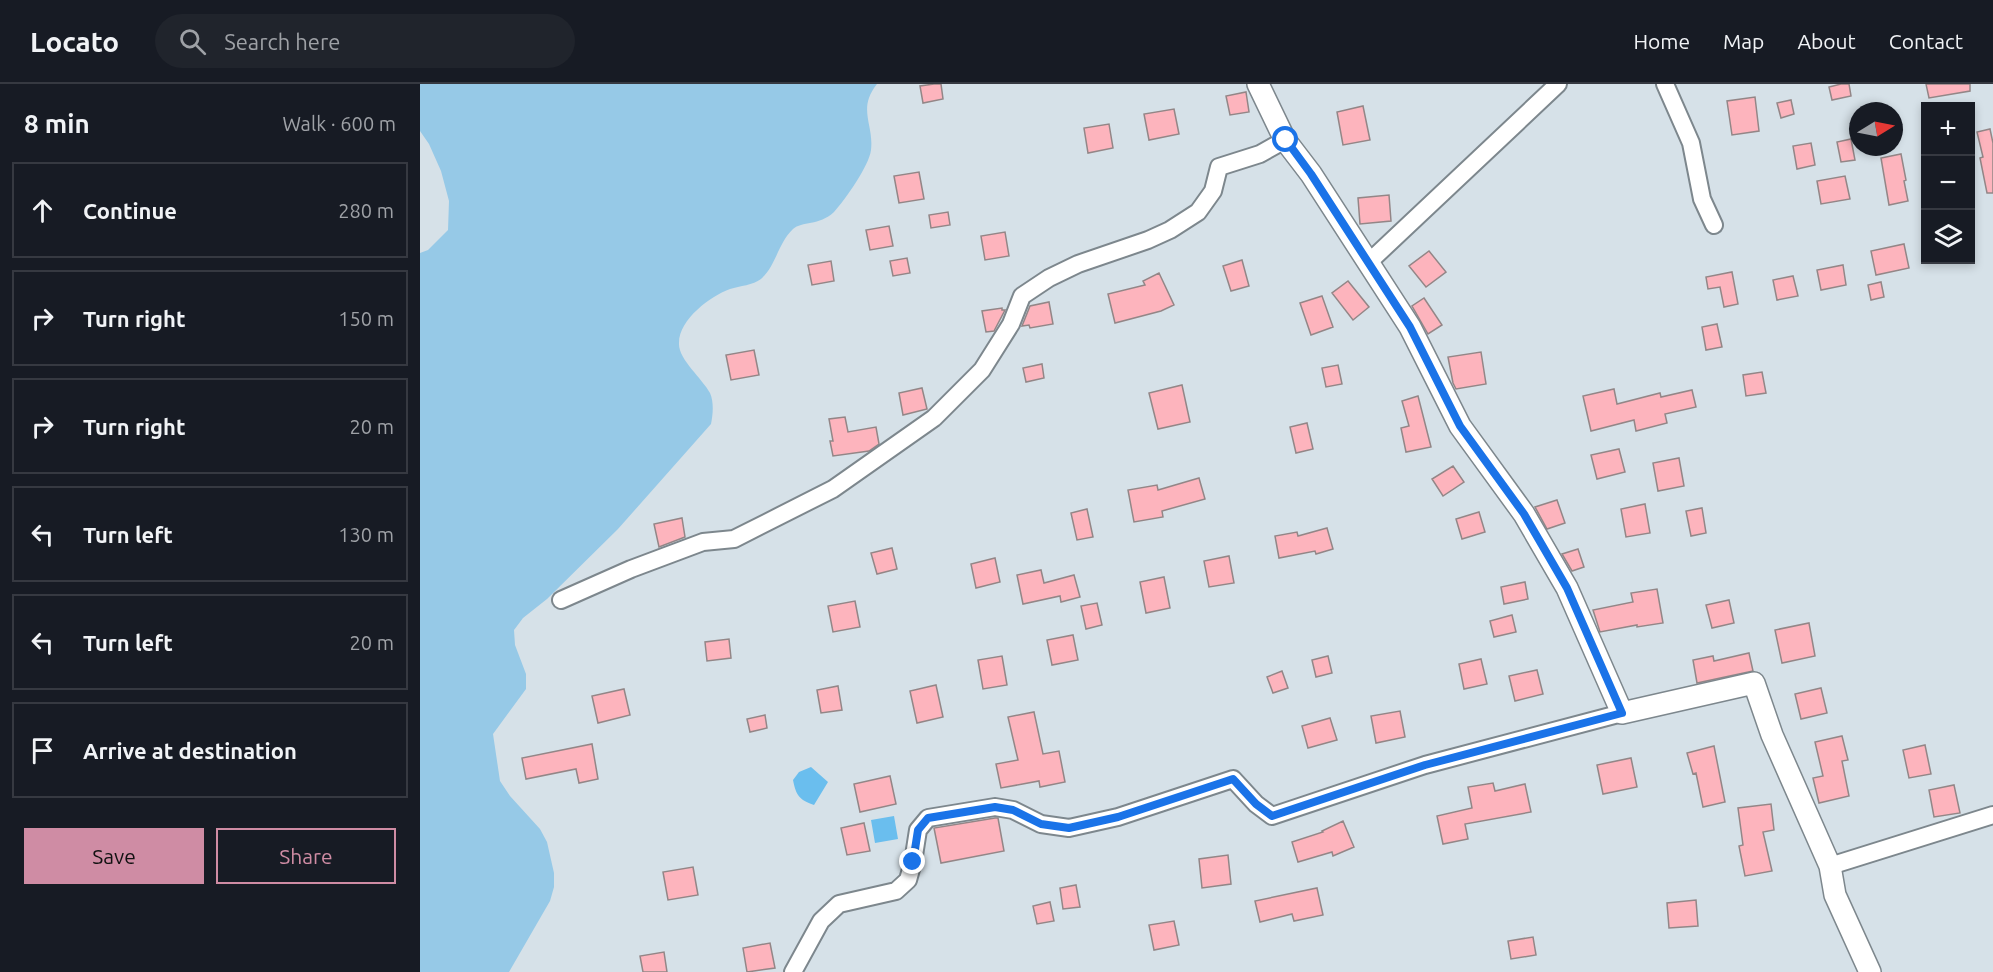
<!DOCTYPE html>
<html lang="en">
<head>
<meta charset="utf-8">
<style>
  body { margin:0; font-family:Ubuntu,sans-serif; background:#20242c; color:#f1f3f6 }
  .controls { position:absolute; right:18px; top:18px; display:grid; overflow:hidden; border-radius:0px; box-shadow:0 3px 9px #0003 }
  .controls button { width:54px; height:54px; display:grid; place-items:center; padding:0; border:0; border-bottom:2px solid #363941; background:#171b24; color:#f1f3f6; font:30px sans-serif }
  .compass { position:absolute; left:1429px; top:18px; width:54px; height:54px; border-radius:50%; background:#171b24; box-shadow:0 3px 9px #0003; rotate:80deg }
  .stop { position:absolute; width:18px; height:18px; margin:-14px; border:4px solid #1a73e8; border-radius:50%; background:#fff }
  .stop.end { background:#1a73e8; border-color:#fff; box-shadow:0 2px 6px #0008 }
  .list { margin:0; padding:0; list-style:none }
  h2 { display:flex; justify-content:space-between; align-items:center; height:78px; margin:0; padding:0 24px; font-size:26px }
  h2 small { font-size:20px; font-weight:400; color:#9ea1a6 }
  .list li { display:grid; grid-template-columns:39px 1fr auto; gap:18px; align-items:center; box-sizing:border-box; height:96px; margin:0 12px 12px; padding:0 12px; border:2px solid #363941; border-radius:0px }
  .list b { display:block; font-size:22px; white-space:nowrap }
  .list em { font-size:20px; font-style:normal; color:#9ea1a6 }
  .actions { display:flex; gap:12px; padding:18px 24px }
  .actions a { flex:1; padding:14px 0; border:2px solid #cf8ca4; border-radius:0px; text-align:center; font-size:21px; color:#cf8ca4 }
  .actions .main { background:#cf8ca4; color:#111 }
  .icon { flex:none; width:33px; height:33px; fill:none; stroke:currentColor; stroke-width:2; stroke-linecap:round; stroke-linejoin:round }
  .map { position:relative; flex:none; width:1573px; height:888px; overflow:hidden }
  header { display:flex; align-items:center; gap:36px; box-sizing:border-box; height:84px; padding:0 30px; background:#171b24; border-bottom:2px solid #363941 }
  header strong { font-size:28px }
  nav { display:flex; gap:33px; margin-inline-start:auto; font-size:21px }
  .search { width:420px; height:54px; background:#20242c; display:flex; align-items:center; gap:15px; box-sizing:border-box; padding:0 21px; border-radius:33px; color:#9ea1a6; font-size:22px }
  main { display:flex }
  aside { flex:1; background:#171b24 }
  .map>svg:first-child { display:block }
  .green { fill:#96c9e7 }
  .water { fill:#6abeee }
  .building { fill:#fdb4bd; stroke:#938687; stroke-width:1.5 }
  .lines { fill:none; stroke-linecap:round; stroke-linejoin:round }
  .minor-casing { stroke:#7d878d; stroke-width:20 }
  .tertiary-casing { stroke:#7d878d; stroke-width:24 }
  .minor { stroke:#fff; stroke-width:16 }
  .tertiary { stroke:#fff; stroke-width:21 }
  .route { stroke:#1a73e8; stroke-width:8 }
</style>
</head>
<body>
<header>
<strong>Locato</strong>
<div class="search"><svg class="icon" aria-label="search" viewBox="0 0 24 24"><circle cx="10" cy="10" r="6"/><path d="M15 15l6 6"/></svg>Search here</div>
<nav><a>Home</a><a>Map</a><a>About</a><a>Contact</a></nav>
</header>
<main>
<aside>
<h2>8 min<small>Walk · 600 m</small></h2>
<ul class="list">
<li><svg class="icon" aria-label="ahead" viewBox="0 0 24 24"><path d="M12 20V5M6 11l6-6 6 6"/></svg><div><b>Continue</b></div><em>280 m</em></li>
<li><svg class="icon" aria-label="right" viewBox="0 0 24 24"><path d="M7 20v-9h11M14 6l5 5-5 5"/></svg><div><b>Turn right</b></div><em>150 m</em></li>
<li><svg class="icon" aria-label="right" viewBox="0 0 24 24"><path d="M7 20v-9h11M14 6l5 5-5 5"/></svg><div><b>Turn right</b></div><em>20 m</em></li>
<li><svg class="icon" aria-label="left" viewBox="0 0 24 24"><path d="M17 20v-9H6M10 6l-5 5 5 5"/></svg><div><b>Turn left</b></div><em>130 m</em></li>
<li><svg class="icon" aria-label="left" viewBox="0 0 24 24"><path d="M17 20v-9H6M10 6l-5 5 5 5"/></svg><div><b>Turn left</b></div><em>20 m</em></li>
<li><svg class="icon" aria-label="arrive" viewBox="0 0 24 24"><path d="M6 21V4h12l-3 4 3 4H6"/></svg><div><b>Arrive at destination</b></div></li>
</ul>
<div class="actions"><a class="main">Save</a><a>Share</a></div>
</aside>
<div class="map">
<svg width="1573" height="888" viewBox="0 0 1573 888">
  <rect width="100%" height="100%" fill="#d6e1e8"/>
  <path class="green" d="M0,0H457C437,25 454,40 451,66C449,82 425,116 414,128C399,142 382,137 373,145C358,159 356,182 341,195C333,201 320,202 310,205C291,212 259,235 259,259C258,275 282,294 290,309C294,318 293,330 291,340L198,445L127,515L103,534L94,546L95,561L106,590V605L73,650L80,697L90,712L120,745L127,758L134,789V803L130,817L89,888H0V169L8,166L28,146L29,117L21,87L9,60L0,47Z"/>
  <path class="water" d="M391,683L408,698L394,721C379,716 376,711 373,696L379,688Z
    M474,732L478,755L455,759L451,736Z"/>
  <path class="building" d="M514,0H521L523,15L503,19L500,2Z
    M1421,0H1429L1431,12L1412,16L1409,3Z
    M1506,0H1550V7L1509,14Z
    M826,8L829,28L810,31L806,12Z
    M1335,13L1339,47L1312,51L1307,17Z
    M1371,16L1374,30L1361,34L1357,19Z
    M943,22L950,56L923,61L917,28Z
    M754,25L759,50L729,56L724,30Z
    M689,40L693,64L668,69L664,44Z
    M1570,45L1573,59V109H1567L1560,74L1563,73L1557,48Z
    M1431,55L1435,76L1421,78L1417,58Z
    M1391,59L1395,81L1377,85L1373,62Z
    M1481,70L1486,96L1484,97L1488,117L1469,121L1461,74Z
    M499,88L504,115L479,119L474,92Z
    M1425,92L1430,115L1401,120L1397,97Z
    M969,111L971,137L940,140L938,114Z
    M528,128L530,141L511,144L509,131Z
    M469,142L473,162L450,166L446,146Z
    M585,148L589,172L565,176L561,152Z
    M1484,160L1489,184L1456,191L1451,167Z
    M1009,167L1026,188L1006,203L989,182Z
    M487,174L490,189L473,192L470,177Z
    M822,176L829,202L811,207L803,182Z
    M411,177L414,197L392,201L388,181Z
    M1423,181L1426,201L1401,206L1397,186Z
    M1312,188L1318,220L1304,223L1300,203L1288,205L1286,193Z
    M739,189L754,221L741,227L695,239L688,210L725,201L723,197Z
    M1373,192L1378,212L1357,216L1353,196Z
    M928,197L949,223L933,236L912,209Z
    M1461,198L1464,213L1451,216L1448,201Z
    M902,212L913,243L891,251L880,219Z
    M1004,214L1022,241L1008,250L992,222Z
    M629,218L633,240L610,244L609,241L602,242L610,222Z
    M582,224V226H585L574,247L566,248L562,227Z
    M1297,240L1302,263L1286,266L1282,243Z
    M334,266L339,291L311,296L306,271Z
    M1061,268L1066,300L1036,305L1033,299L1028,273Z
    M622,280L624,294L606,298L603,284Z
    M918,281L922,300L906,303L902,284Z
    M1342,288L1346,309L1326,312L1323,291Z
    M762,301L770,338L738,345L729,309Z
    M502,304L507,325L483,331L479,309Z
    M1194,305L1197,320L1240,309L1241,313L1272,306L1276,323L1245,330L1247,339L1216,347L1214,336L1171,347L1163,312Z
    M998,312L1011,363L986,368L981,344L989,342L982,317Z
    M425,333L428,348L456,343L459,360L449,367L413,372L410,357H413L409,335Z
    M887,339L893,365L876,369L870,343Z
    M1199,365L1205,388L1177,395L1171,371Z
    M1259,374L1264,402L1238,407L1233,379Z
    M1033,382L1044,398L1023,412L1012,395Z
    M779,394L785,415L742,427L743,433L714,438L708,406L737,401L738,406Z
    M1137,416L1145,439L1127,445L1115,423Z
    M1225,420L1230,449L1206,453L1201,425Z
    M1282,424L1286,449L1271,452L1266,427Z
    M667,425L673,453L657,456L651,429Z
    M1059,428L1065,448L1042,455L1036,435Z
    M262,434L265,453L239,463L234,440Z
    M907,444L913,465L896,470L895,467L859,474L855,452L877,448L878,452Z
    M472,464L477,485L457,490L451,469Z
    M1158,465L1164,483L1152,487L1142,470Z
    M809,472L814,499L789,503L784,477Z
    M575,474L580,498L556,504L551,480Z
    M621,486L624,499L654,491L660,513L641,518L640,512L603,520L597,491Z
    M744,493L750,524L726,529L720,498Z
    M1105,498L1108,515L1084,520L1081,503Z
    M1237,505L1243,539L1217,543V541L1180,548L1173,526L1213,518L1211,509Z
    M1309,516L1314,539L1292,544L1286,521Z
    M435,517L440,543L413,548L408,522Z
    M677,519L682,541L666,545L661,522Z
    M1092,531L1096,548L1074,553L1070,537Z
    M1389,539L1395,572L1362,579L1355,546Z
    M653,551L658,576L632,581L627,556Z
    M309,555L311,574L287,577L285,558Z
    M1329,569L1333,587L1277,599L1273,576L1293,572L1294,577Z
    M582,572L587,601L563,605L558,576Z
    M908,572L912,589L896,593L892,576Z
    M1061,575L1067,600L1044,605L1039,580Z
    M1117,586L1123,610L1095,617L1089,592Z
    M862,587L868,604L853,609L847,593Z
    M516,601L523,633L497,639L490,607Z
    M418,602L422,626L401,629L397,606Z
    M1401,604L1407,629L1381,635L1375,610Z
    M204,605L210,631L178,639L172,612Z
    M980,627L985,653L956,659L951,632Z
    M614,628L623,670L639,667L645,698L620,703L619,697L581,704L576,680L598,676L588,633Z
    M345,631L347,644L330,648L327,635Z
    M910,634L917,656L888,664L882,642Z
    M1422,652L1428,676L1422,677L1429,712L1399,719L1393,694L1403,692L1395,658Z
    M172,660L178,695L159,699L156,685L106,695L102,674Z
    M1505,661L1511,690L1489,694L1483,666Z
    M1294,662L1305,718L1283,723L1276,689L1273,690L1267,669Z
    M1211,674L1217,703L1183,710L1177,681Z
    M470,692L476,720L440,728L434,700Z
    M1073,699L1075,707L1105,700L1111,728L1045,740L1048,755L1023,760L1017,732L1052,724L1048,703Z
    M1534,701L1540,729L1514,733L1509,706Z
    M1351,720L1354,746L1343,748L1352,787L1325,792L1319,762L1323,761L1318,724Z
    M575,734H578L584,767L521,779L514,744Z
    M923,737L934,763L913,772L912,768L878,778L872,758L903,748L902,747Z
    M444,739L450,767L427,771L421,744Z
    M808,771L811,800L782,804L779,775Z
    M273,783L278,811L248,816L243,788Z
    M656,801L660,823L643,825L640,804Z
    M897,804L903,831L874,837L872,830L840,838L835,817Z
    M1276,816L1278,842L1249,844L1247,819Z
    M630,818L634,837L617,840L613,822Z
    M754,837L759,861L734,866L729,841Z
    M1113,853L1116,871L1091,875L1088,857Z
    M350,859L355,884L327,888L323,864Z
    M244,868L247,888H223L220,872Z"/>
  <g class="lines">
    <defs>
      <path id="minor" d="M1245,0L1271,59L1282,115L1294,141
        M948,179L1138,0
        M141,516L211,485L283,458L314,455L413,405L514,334L562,286L591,240L602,212L629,194L658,180L728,156L750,146L778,128L793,107L799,83L840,70L865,56
        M1410,782L1573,731
        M373,888L401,837L419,820L476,807L488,796L493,778L498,746L508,734L575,723L593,726L621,740L649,744L698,733L813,695L836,720L852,732L1005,681L1202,629"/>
      <path id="tertiary" d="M838,0L865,56L891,90L990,243L1040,342L1104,430L1147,504L1202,629L1334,599L1352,651L1410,782L1415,811L1450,888"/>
    </defs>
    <use href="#minor" class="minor-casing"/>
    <use href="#tertiary" class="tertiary-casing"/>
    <use href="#minor" class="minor"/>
    <use href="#tertiary" class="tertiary"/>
  </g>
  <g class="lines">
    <path class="route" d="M493,778L498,746L508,734L575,723L593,726L621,740L649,744L698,733L813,695L836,720L852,732L1005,681L1202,629L1147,504L1104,430L1040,342L990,243L891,90L866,56"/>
  </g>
</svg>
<div class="controls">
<button>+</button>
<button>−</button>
<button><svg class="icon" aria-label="layers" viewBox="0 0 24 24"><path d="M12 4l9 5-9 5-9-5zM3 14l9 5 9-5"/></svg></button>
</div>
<svg class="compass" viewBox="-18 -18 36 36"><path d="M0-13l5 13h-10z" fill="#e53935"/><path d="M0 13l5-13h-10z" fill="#9ea1a6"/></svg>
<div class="stop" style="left:866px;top:56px"></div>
<div class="stop end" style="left:493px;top:778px"></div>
</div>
</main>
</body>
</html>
